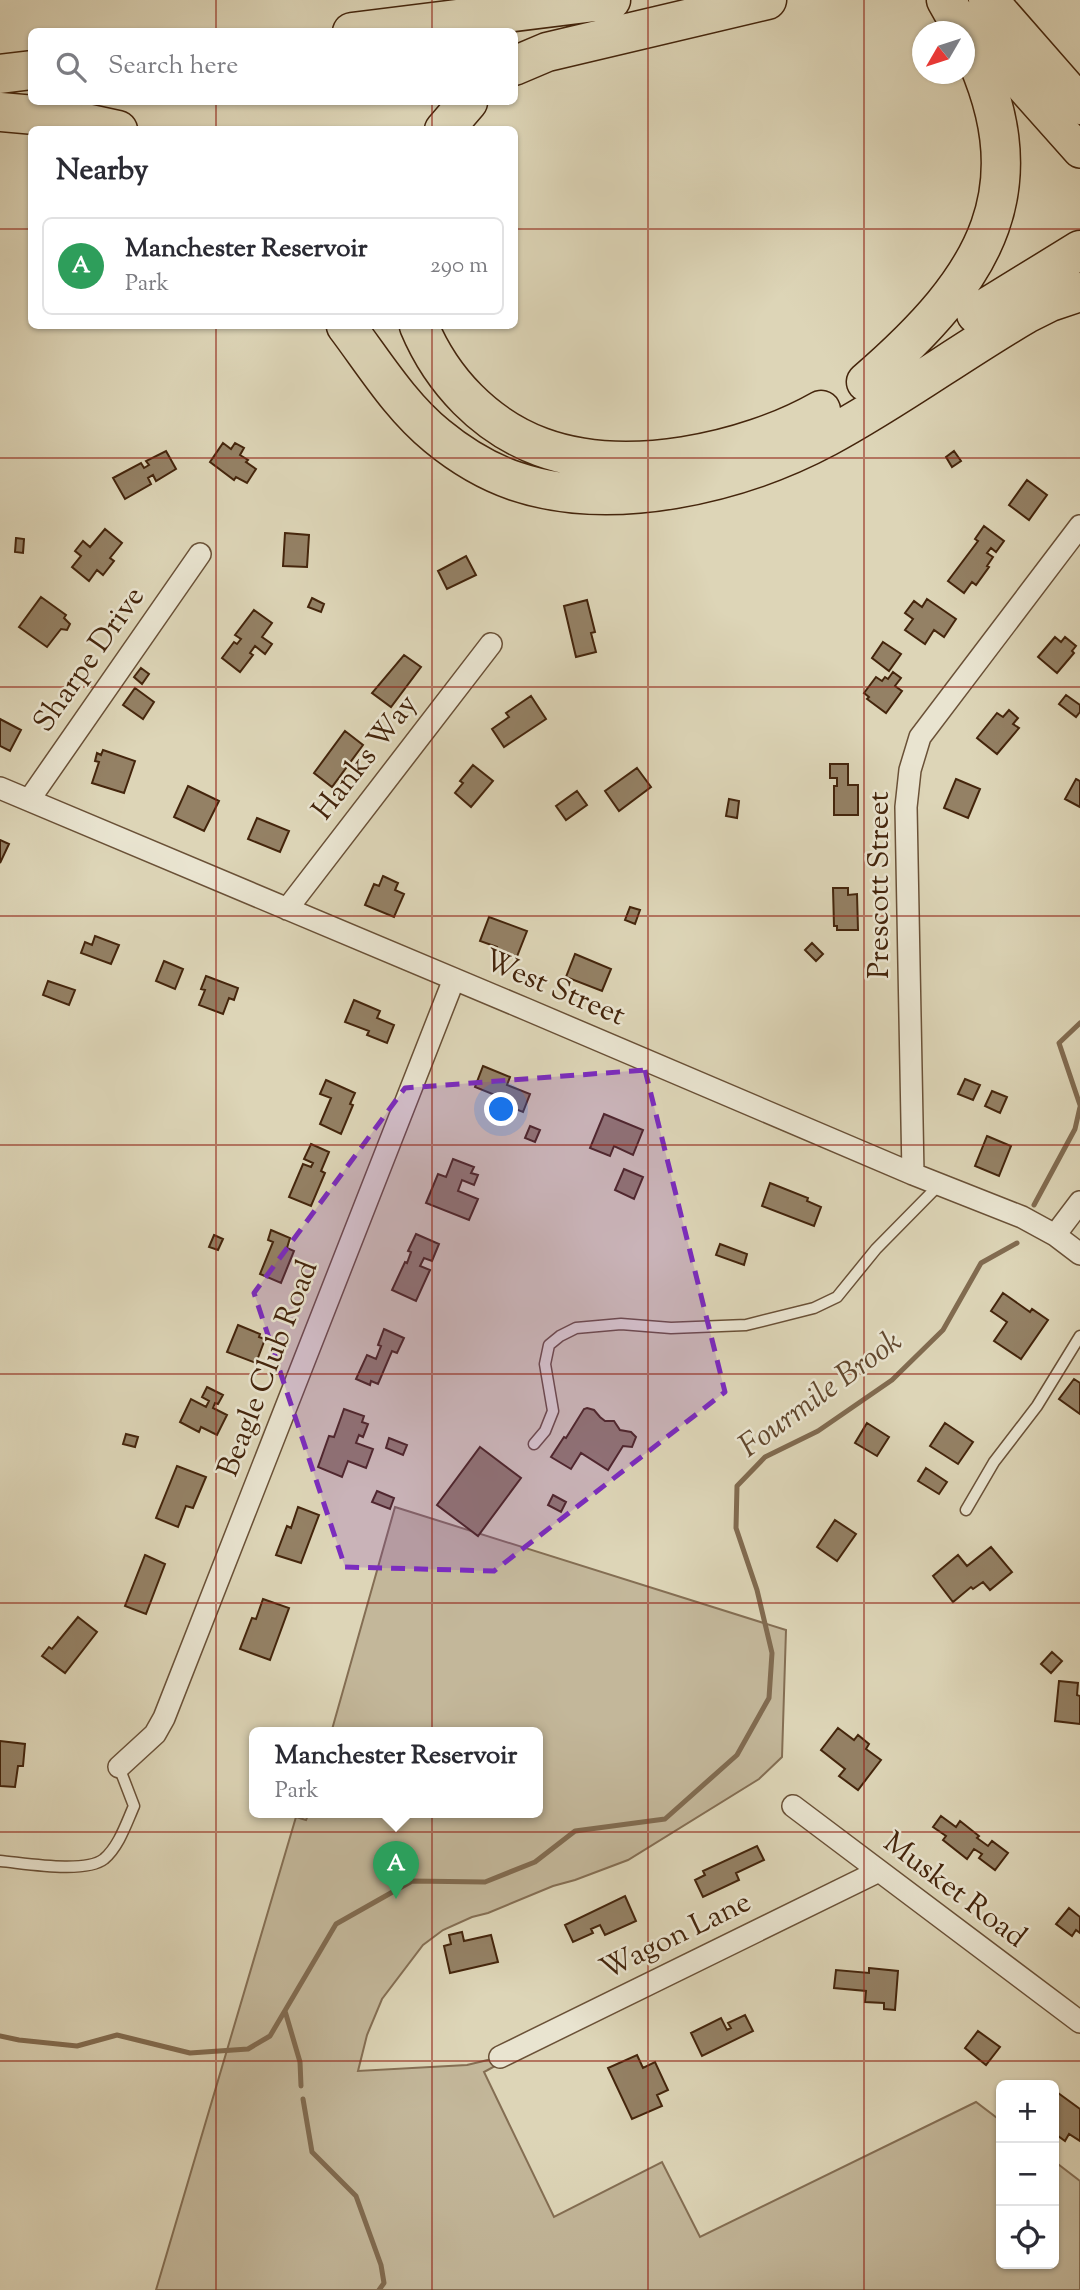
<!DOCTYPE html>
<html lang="en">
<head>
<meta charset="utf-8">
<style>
  body { margin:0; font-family:"Sorts Mill Goudy",serif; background:#f2f2f3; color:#2b2b33 }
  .controls { position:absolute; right:21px; bottom:21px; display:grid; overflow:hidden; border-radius:10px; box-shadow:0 2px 5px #0004 }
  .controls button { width:63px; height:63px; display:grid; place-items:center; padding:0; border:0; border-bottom:2px solid #e1e1e2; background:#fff; color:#2b2b33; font:35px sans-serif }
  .compass { position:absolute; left:912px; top:21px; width:63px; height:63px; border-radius:50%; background:#fff; box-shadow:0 2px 5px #0004; rotate:231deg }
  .you { position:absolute; left:502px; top:1110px; width:24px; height:24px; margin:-18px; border:5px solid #fff; border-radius:50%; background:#1a73e8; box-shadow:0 0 0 10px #1a73e833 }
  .badge { display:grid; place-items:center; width:46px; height:46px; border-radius:50%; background:#8f2418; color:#fff; font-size:23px; font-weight:700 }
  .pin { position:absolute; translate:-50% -58px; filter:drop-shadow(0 2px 4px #0008) }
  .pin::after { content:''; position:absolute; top:37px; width:24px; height:21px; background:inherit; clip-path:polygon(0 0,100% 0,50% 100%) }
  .popup { position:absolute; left:249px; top:1727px; width:294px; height:91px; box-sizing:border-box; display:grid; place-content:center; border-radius:10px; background:#fff; filter:drop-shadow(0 2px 5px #0005); font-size:23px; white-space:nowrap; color:#7c7c81 }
  .popup b { font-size:26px; color:#2b2b33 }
  .popup::after { content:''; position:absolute; left:50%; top:100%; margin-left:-14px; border:14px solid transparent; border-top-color:#fff }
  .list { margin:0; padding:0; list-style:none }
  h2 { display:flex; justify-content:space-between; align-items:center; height:91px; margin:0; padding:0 28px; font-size:30px }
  h2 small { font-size:23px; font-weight:400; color:#7c7c81 }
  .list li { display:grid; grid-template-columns:46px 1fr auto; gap:21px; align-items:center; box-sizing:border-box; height:98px; margin:0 14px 14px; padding:0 14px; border:2px solid #e1e1e2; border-radius:10px }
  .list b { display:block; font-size:26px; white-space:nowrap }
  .list p { margin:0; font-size:23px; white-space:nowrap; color:#7c7c81 }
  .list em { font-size:23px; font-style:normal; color:#7c7c81 }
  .icon { flex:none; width:38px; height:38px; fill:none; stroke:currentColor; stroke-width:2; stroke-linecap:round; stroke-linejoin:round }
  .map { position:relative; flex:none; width:1080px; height:2290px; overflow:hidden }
  .search { position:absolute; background:#fff; box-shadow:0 2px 5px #0004; left:28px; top:28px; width:490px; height:77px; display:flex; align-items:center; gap:18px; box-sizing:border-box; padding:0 24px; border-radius:10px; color:#7c7c81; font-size:26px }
  .panel { position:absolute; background:#fff; box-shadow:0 2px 5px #0004; left:28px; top:126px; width:490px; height:203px; border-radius:10px }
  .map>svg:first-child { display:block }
  .green { fill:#c3b79a; stroke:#846e53; stroke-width:2 }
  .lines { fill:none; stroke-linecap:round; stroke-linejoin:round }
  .stream { stroke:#816b50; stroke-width:5 }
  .building { fill:#948165; stroke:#44250c; stroke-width:2 }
  .lane-casing { stroke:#6a5137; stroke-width:13 }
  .street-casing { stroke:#6a5137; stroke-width:24 }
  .primary-casing { stroke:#44250c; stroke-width:36 }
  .highway-casing { stroke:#44250c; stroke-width:41 }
  .lane { stroke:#e9e4d0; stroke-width:10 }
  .street { stroke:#e9e4d0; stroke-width:21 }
  .primary { stroke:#ddd5b7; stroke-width:33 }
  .highway { stroke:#ddd5b7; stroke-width:38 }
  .marked { fill:#7b2cbf; fill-opacity:0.2; stroke:#7b2cbf; stroke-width:5; stroke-dasharray:14 9; stroke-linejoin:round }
  .grid { fill:none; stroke:#8f2418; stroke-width:2; stroke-opacity:0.55 }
  .labels { text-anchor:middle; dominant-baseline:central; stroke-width:5; stroke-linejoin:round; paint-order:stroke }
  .street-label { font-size:30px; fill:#44250c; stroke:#e9e4d0 }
  .water-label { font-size:32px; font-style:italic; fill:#62482e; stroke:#e9e4d0 }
</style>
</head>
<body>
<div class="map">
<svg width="1080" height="2290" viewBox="0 0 1080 2290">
  <rect width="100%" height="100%" fill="#ddd5b7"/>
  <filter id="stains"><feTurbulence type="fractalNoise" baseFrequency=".00286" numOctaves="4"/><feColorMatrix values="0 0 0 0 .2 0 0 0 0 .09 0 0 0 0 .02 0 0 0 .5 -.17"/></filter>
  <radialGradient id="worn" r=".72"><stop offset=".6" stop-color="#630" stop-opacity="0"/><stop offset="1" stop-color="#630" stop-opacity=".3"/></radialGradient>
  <path class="green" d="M395,1507L786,1630L782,1757L759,1779L628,1860L575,1880L553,1886L488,1913L472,1917L443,1930L423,1945L382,1999L367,2035L358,2071L467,2065L521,2052L484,2072L554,2217L662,2162L700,2237L976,2102L1001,2121V2264H1054V2161L1080,2181V2290H156L296,1817L306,1820L309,1813H538V1733H331Z"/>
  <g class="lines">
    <path class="stream" d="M1080,1023L1059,1043L1080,1105
      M1034,1205L1075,1129L1080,1107
      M285,2011L300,2062L301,2086
      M0,2036L19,2040L77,2046L117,2035L190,2053L248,2049L270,2036L336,1924L412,1881L485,1882L535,1862L575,1831L665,1819L737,1755L769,1698L772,1653L757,1590L736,1528L737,1486L765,1457L818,1431L892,1380L943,1330L981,1263L1017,1243
      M303,2099L312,2152L356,2196L381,2265L384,2283L379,2290"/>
  </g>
  <path class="building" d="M223,443L231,449L235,443L244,448L240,455L248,460L246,462L256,469L247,483L236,477L234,480L210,462Z
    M166,451L176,469L156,481L153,475L148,478L151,484L125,499L113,478L141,463L144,468L149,465L146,461Z
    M954,451L961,461L952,467L946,457Z
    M1027,480L1047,495L1029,520L1009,505Z
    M984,526L1004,541L996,552L991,548L987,553L993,557L987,566L989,567L976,585L972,582L964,593L948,581L978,541L975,539Z
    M105,529L122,543L110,558L114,561L103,575L97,570L89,581L72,567L81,556L75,551L83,541L90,547Z
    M285,533L309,535L307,567L283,566Z
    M16,538L24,539L23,553L15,552Z
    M466,556L476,575L447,589L438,571Z
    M41,597L66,615L64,618L70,624L67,630L61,629L47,647L19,627Z
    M312,598L324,604L321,612L308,607Z
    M927,599L956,619L944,637L934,630L925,644L905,630L913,619L905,613L914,601L922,607Z
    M587,600L595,632L591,633L596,652L576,657L564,606Z
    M254,610L272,623L262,637L272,644L265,654L255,646L250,653L253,655L240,672L222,658L234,642L237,644L241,639L235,635Z
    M1055,637L1061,642L1065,637L1076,646L1072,651L1074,653L1057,673L1038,657Z
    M883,642L901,654L889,671L872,658Z
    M404,655L421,667L391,707L372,693Z
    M141,668L149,674L142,684L134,677Z
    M893,672L901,678L895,686L902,691L886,713L867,699L869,697L864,693L876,677L882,681L885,677L888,679Z
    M135,688L154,702L143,719L123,705Z
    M1066,695L1080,705V712L1076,717L1059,704Z
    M531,696L546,719L504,747L492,729L509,717L506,713Z
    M1009,710L1018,718L1013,724L1019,728L997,754L977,738L997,713L1003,717Z
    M0,719L21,730L10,751L0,746Z
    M345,731L363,745L332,787L314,773Z
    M103,750L135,761L124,793L92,783L99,762L95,761L97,753L101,755Z
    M830,764H848V785H858V815H834V786H837V778H830Z
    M473,765L493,781L471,807L455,793L463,783L460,781Z
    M637,768L651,787L619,811L605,791Z
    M956,779L980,789L968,818L944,808Z
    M1076,779L1080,781V807L1065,799Z
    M188,786L219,801L204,831L174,817Z
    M577,791L587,805L566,820L556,806Z
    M729,799L739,801L737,818L726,816Z
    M257,818L289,831L280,852L248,839Z
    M0,840L9,844L0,863Z
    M383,876L398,883L395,890L404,894L394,917L365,905L374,884L379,886Z
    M833,888H848V895L857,894L858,930H837V926H834Z
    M630,907L640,910L635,924L625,920Z
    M489,917L527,931L516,959L496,951L497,947L480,941Z
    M95,936L119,945L111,964L81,953L85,942L92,945Z
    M812,943L823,954L816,961L805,950Z
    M575,954L611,969L602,991L566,977Z
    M164,961L183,969L175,989L156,981Z
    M206,976L238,988L234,1000L229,998L223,1014L199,1005L205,990L201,989Z
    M48,981L75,990L69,1005L43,995Z
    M354,1000L380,1011L377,1018L394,1025L387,1043L367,1035L369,1031L345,1022Z
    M483,1066L510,1077L507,1085L530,1094L523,1112L498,1102L500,1097L475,1087Z
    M965,1079L980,1085L973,1100L958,1094Z
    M326,1080L355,1093L350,1104L353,1105L341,1134L320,1124L331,1098L320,1094Z
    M992,1091L1007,1097L1000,1113L985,1106Z
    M604,1114L643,1130L633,1155L614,1146L610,1156L590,1148Z
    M530,1126L540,1130L535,1142L525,1138Z
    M987,1136L1011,1146L999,1176L975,1166Z
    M311,1144L329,1152L321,1171L325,1173L311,1206L289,1197L303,1164L311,1167L313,1163L304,1159Z
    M453,1159L474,1167L471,1173L478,1175L474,1185L462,1180L458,1191L478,1199L469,1220L426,1203L438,1174L446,1177Z
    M624,1169L643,1177L634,1199L615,1190Z
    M770,1183L808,1198L807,1201L821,1207L814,1226L762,1206Z
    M271,1230L290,1238L287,1248L294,1251L281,1283L260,1274L273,1242L268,1240Z
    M416,1234L439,1244L432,1261L424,1258L420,1266L430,1270L416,1301L392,1290L405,1262L407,1263L411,1252L408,1251Z
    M214,1235L223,1239L218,1250L209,1247Z
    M720,1244L747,1254L744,1265L716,1255Z
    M1003,1293L1030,1312L1032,1309L1048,1320L1021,1359L994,1341L1007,1322L991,1311Z
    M238,1325L260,1334L259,1337L265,1339L256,1363L227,1352Z
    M384,1329L404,1338L397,1353L392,1351L378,1384L371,1381L370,1385L356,1379L367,1355L376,1359L381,1346L378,1345Z
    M1074,1379L1080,1383V1414L1059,1399Z
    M207,1387L223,1395L218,1404L215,1403L213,1408L227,1415L217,1435L201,1427L199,1432L180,1422L191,1399L206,1407L209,1401L202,1397Z
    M587,1408L594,1410L600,1417L605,1421H614L620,1430L631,1432L636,1437L632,1447L623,1446L608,1470L581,1453L571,1469L551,1457L564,1437L566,1438L584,1409Z
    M344,1409L364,1416L362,1422L368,1424L363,1437L359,1435L356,1443L373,1449L366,1468L348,1461L342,1477L318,1467L329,1436L334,1437Z
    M867,1423L889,1437L877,1456L855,1443Z
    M945,1423L973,1442L958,1464L930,1446Z
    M126,1434L138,1437L135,1447L123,1444Z
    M389,1438L407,1445L403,1455L386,1448Z
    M480,1447L521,1478L478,1536L437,1505Z
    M177,1466L206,1477L193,1508L186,1506L178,1527L156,1518Z
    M926,1468L947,1482L939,1494L918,1481Z
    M377,1491L394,1498L390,1509L372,1502Z
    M553,1495L566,1502L561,1512L548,1505Z
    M298,1507L319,1515L301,1563L276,1555L287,1526L291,1528Z
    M835,1520L856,1534L837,1561L817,1547Z
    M991,1547L1012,1572L990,1590L983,1582L973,1589L971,1587L953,1602L933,1576L958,1555L967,1566Z
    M145,1555L165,1564L146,1614L125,1606Z
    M263,1599L289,1608L270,1660L240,1649L252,1618L256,1619Z
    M78,1617L97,1632L65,1673L42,1656L49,1647L52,1649Z
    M1052,1652L1062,1661L1051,1673L1041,1664Z
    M1059,1681L1078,1683L1077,1695L1080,1696V1724L1055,1721Z
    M838,1728L854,1740L858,1735L869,1744L866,1749L881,1760L858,1790L839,1776L845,1769L821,1750Z
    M0,1741L25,1744L23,1766H18L15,1787L0,1786Z
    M941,1816L956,1827L960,1821L979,1836L977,1838L988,1846L992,1841L1008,1853L995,1870L979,1858L982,1854L974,1849L967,1859L943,1840L946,1836L933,1827Z
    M757,1846L764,1860L736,1873L739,1880L703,1897L695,1880L705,1875L703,1871Z
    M625,1896L636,1921L605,1935L600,1925L591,1929L593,1933L573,1942L565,1925Z
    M1069,1908L1080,1917V1933L1076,1930L1072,1936L1056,1924Z
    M462,1932L464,1941L491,1935L498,1962L450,1973L444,1946L451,1944L449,1935Z
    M869,1968L898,1971L895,2010L884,2009V2003L865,2002L866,1991L834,1988L836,1970L869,1973Z
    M745,2015L753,2031L702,2056L691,2033L721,2018L727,2030L731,2028L728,2023Z
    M978,2031L1000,2047L986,2065L965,2048Z
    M637,2055L643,2068L655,2062L668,2090L657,2095L662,2106L632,2119L608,2068Z
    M1054,2090L1080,2109V2141L1069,2134L1065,2141L1054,2133Z"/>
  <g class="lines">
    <defs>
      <path id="lane" d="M534,1444L545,1431L553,1411L545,1364L549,1345L560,1336L576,1328L621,1324L671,1328L746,1325L814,1308L837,1297L876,1249L940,1184
        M966,1510L994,1462L1037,1406L1080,1336
        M0,1861C24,1863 85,1874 104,1859C119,1846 126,1824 134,1806L119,1767"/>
      <path id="street" d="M0,788L528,1010L913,1174L1022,1217L1055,1235L1080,1254
        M29,800L200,554
        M287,909L491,644
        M913,1174L906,807L910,770L920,737L1080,526
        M1055,1235L1080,1202
        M119,1767L155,1734L164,1718L454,979
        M793,1806L1080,2022
        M500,2057L879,1871"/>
      <path id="primary" d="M967,24L1080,151"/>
      <path id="highway" d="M946,0L964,32
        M988,0L1080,105
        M352,32L611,0
        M514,66L547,52L767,0
        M0,74L32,70
        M0,112L58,117L118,130
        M444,130L468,102
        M976,314L1080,250
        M346,326C374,363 400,406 437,436C460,455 486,471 515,481C612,514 739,484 827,437C896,400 959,353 1026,314L1050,302L1080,292
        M419,326C442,381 485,426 541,447C625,478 745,453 821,410
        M866,382C986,278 1044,187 964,33"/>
    </defs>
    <use href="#lane" class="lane-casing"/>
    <use href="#street" class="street-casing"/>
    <use href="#primary" class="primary-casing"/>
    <use href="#highway" class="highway-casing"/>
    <use href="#lane" class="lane"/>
    <use href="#street" class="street"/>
    <use href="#primary" class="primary"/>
    <use href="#highway" class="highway"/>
  </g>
  <path class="marked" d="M645,1070L725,1392L494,1571L345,1567L254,1293L405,1088Z"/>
  <path class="grid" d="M216,0V32M432,0V32M648,0V2290M864,0V2290M216,102V130M432,102V130M0,229H32M514,229H1080M216,326V2290M432,326V2290M0,458H1080M0,687H1080M0,916H1080M0,1145H1080M0,1374H1080M0,1603H1080M0,1832H1080M0,2061H1080"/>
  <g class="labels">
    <g class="street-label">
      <text transform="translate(90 660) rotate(-55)">Sharpe Drive</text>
      <text transform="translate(366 758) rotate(-52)">Hanks Way</text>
      <text transform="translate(880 885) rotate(-90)">Prescott Street</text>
      <text transform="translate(554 989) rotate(23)">West Street</text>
      <text transform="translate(269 1369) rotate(-69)">Beagle Club Road</text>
      <text transform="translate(954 1891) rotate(37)">Musket Road</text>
      <text transform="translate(676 1937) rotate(-26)">Wagon Lane</text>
    </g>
    <g class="water-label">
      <text transform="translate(821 1395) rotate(-36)">Fourmile Brook</text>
    </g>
  </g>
  <rect width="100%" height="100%" filter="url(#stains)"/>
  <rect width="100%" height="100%" fill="url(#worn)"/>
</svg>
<div class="controls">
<button>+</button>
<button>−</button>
<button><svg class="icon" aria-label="locate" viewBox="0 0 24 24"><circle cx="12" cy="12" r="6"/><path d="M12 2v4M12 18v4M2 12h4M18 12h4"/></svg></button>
</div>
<svg class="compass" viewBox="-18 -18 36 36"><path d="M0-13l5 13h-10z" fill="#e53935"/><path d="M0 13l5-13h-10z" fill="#7c7c81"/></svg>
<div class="you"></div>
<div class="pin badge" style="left:396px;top:1899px;background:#2e9e5b">A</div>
<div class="popup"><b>Manchester Reservoir</b>Park</div>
<div class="search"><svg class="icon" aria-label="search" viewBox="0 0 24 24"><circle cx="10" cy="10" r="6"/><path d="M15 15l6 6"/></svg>Search here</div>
<section class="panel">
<h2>Nearby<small></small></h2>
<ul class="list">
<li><span class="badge" style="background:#2e9e5b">A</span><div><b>Manchester Reservoir</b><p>Park</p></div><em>290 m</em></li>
</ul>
</section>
</div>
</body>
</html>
